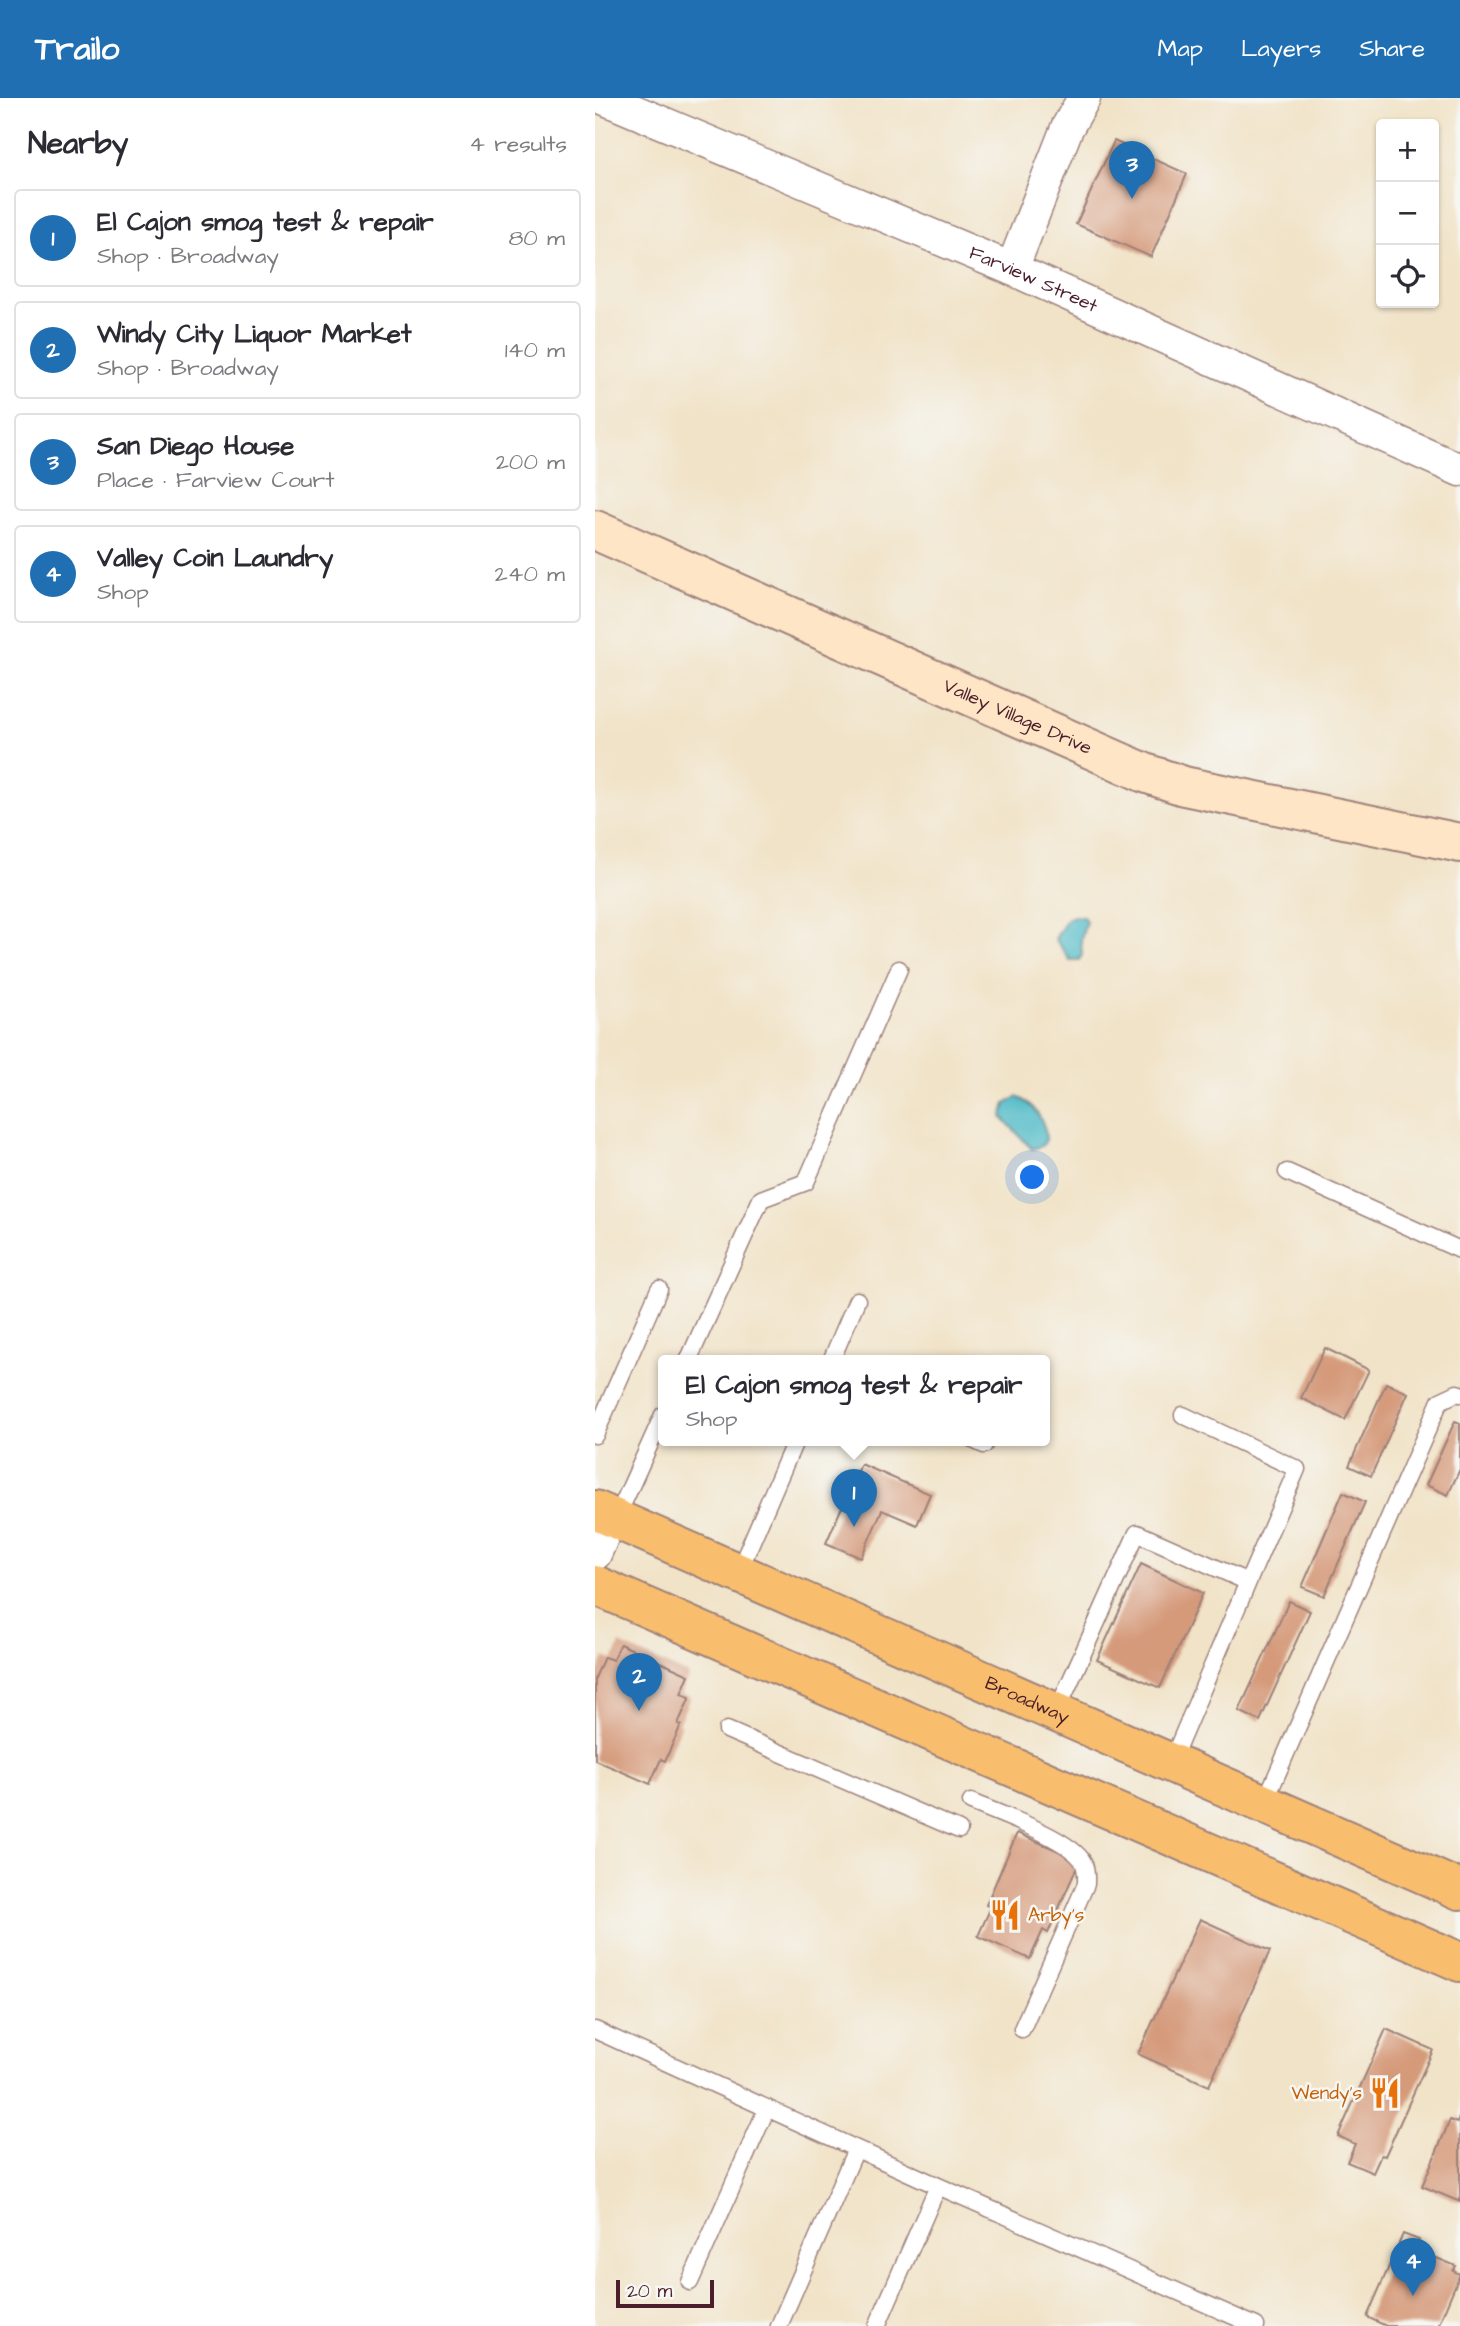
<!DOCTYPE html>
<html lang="en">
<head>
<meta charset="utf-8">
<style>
  body { margin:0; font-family:"Architects Daughter",sans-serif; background:#f7f7f7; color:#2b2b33 }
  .controls { position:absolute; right:21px; top:21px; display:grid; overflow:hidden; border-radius:7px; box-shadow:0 2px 5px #0004 }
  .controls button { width:63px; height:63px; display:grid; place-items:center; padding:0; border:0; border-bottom:2px solid #e1e1e2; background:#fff; color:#2b2b33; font:35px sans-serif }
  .scale { position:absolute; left:21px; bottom:18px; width:98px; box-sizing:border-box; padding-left:7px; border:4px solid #4a1f2b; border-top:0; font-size:19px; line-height:24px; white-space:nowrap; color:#4a1f2b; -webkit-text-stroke:5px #f6f6f2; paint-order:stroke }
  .you { position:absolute; left:438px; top:1080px; width:24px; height:24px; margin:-18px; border:5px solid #fff; border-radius:50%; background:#1a73e8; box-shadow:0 0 0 10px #1a73e833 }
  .badge { display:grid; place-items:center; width:46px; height:46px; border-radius:50%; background:#1f6fb2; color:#fff; font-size:23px; font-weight:700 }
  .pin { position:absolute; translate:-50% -58px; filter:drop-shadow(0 2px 4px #0008) }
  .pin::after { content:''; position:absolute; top:37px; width:24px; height:21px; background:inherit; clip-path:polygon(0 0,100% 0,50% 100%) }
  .popup { position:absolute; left:63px; top:1257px; width:392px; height:91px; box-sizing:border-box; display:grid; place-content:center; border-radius:7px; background:#fff; filter:drop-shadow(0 2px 5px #0005); font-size:23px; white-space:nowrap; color:#7c7c81 }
  .popup b { font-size:26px; color:#2b2b33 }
  .popup::after { content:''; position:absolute; left:50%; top:100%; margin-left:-14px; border:14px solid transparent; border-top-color:#fff }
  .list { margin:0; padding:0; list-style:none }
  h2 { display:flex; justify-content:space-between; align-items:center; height:91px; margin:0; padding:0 28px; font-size:30px }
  h2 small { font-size:23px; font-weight:400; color:#7c7c81 }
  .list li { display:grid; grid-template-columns:46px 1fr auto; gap:21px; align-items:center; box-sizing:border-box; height:98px; margin:0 14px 14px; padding:0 14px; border:2px solid #e1e1e2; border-radius:7px }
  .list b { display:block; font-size:26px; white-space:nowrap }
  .list p { margin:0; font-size:23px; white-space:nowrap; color:#7c7c81 }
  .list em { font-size:23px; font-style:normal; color:#7c7c81 }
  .icon { flex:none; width:38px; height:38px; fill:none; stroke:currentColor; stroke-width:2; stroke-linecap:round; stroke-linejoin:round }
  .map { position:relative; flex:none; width:865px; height:2228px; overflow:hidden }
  header { display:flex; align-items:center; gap:42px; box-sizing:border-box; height:98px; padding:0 35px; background:#1f6fb2; color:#fff }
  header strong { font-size:33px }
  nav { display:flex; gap:38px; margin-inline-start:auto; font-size:24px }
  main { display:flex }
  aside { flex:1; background:#fff }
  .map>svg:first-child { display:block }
  .water { fill:#4cb9c6; stroke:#4b6c78; stroke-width:2 }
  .building { fill:#d59a7a }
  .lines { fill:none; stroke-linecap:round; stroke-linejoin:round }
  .lane-casing { stroke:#9e817a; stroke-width:19 }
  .street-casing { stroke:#9e817a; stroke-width:35 }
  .secondary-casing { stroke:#9e817a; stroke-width:42 }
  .primary-casing { stroke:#9e817a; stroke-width:42 }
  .lane { stroke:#fff; stroke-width:16 }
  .street { stroke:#fff; stroke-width:32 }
  .secondary { stroke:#fde5c5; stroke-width:38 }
  .primary { stroke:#f9be6d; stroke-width:38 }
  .labels { text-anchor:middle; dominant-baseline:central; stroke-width:5; stroke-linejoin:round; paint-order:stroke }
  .street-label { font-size:19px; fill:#4a1f2b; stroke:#f6f6f2 }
  .food-label { font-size:19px; fill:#c56008; stroke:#f6f6f2; text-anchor:start }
</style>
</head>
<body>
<header>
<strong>Trailo</strong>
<nav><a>Map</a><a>Layers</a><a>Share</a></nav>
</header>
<main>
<aside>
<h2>Nearby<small>4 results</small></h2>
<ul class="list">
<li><span class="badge">1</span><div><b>El Cajon smog test &amp; repair</b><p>Shop · Broadway</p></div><em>80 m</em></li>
<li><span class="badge">2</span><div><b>Windy City Liquor Market</b><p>Shop · Broadway</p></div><em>140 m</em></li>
<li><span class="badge">3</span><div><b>San Diego House</b><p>Place · Farview Court</p></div><em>200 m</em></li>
<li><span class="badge">4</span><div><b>Valley Coin Laundry</b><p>Shop</p></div><em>240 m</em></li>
</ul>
</aside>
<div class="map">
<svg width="865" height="2228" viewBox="0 0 865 2228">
  <rect width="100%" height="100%" fill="#f6f6f2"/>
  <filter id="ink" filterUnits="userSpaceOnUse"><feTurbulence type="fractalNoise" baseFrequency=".0143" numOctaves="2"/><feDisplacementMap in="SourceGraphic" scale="14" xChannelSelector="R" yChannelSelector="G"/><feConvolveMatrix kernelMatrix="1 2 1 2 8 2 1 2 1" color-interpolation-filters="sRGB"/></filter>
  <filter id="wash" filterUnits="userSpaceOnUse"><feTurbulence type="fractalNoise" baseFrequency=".00686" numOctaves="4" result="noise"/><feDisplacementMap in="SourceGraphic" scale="28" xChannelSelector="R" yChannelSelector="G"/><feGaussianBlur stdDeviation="1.57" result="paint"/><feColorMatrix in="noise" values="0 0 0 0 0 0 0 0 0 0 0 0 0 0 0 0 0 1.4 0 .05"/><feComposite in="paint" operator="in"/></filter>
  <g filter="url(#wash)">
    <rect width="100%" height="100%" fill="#f1e3c8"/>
    <path class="water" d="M479,818L488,819L491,823L486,842L487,857L484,862H475L460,841L472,821Z
      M422,999C439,1005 451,1024 451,1042L447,1048L437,1051L407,1019L411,1006Z"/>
    <g id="blocks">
      <path class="building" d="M519,43L592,76L556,159L481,126Z
        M730,1250L774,1272L750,1322L706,1300Z
        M791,1285L813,1295L776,1378L754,1368Z
        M860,1323L865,1325V1371L853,1397L831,1387Z
        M266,1366L335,1396L322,1427L287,1412L266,1460L231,1445Z
        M748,1394L770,1404L729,1498L707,1489Z
        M546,1466L608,1495L565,1590L502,1562Z
        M694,1503L715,1513L665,1623L644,1613Z
        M25,1546L94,1577L86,1596L95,1599L83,1626L86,1627L70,1663L66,1661L55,1686L0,1662V1580L9,1559L18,1562Z
        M422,1735L485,1762L453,1835L448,1832L435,1861L383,1838L396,1809L391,1807Z
        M605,1821L675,1853L614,1988L543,1956Z
        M791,1931L838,1952L790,2058L786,2057L778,2075L752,2064L760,2046L743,2038Z
        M865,2017V2104L827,2088L855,2022L862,2025Z
        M808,2136L824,2142L820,2151L861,2168L858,2173L865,2176L843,2228H791L772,2219Z"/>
    </g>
  </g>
  <g filter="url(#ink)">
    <use href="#blocks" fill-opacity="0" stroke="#9e817a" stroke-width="2"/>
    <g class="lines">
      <defs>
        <path id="lane" d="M692,1074L865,1152
          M93,1263L166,1101L211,1084L304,871
          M236,1263L262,1202
          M588,1317L702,1371L653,1484
          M0,1337L64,1191
          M380,1343L389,1347
          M21,1421L68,1317
          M143,1475L200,1343
          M461,1615L542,1435L653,1484L576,1665
          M132,1632L364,1732
          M376,1704C402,1715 476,1741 488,1764C492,1772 491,1779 491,1786L427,1931
          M669,1706L845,1303L862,1295L865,1296
          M0,1932L343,2088L661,2228
          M95,2184L172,2010
          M184,2228L261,2051
          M282,2228L343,2088"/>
        <g id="street">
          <path id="s1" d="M8,0L417,171L865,372"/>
          <path d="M417,171L472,30L489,0"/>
          <path d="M0,1456L16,1419"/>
        </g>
        <g id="secondary">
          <path id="s2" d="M0,432L550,675L589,688L865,745"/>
        </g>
        <g id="primary">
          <path id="s3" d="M0,1412L865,1792"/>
          <path d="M0,1487L865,1864"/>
        </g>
      </defs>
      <use href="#lane" class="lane-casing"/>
      <use href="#street" class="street-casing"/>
      <use href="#secondary" class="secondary-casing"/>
      <use href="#primary" class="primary-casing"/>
      <use href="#lane" class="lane"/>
      <use href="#street" class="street"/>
      <use href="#secondary" class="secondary"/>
      <use href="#primary" class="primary"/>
    </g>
  </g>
  <defs>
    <symbol id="restaurant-bare" viewBox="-9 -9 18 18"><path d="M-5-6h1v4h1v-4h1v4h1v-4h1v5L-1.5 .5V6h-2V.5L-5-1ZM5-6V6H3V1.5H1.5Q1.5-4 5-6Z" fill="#e8710a" stroke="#f6f6f2" stroke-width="2.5" paint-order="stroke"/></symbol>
  </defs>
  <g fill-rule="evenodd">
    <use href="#restaurant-bare" x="388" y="1795" width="44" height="44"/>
    <use href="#restaurant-bare" x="768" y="1973" width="44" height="44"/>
  </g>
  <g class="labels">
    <g class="street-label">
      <text stroke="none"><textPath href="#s1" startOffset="467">Farview Street</textPath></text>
      <text stroke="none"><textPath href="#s2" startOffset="462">Valley Village Drive</textPath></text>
      <text stroke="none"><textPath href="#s3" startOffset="472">Broadway</textPath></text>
    </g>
    <g class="food-label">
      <text x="433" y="1817">Arby's</text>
      <text x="767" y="1995" text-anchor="end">Wendy's</text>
    </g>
  </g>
</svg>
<div class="controls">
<button>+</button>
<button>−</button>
<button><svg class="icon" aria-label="locate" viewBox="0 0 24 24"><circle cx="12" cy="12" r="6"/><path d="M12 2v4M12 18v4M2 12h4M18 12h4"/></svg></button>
</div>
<div class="scale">20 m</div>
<div class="you"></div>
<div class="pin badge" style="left:259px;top:1429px">1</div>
<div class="popup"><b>El Cajon smog test &amp; repair</b>Shop</div>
<div class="pin badge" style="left:44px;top:1613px">2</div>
<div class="pin badge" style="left:537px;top:101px">3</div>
<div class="pin badge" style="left:818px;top:2198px">4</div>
</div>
</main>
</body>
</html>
